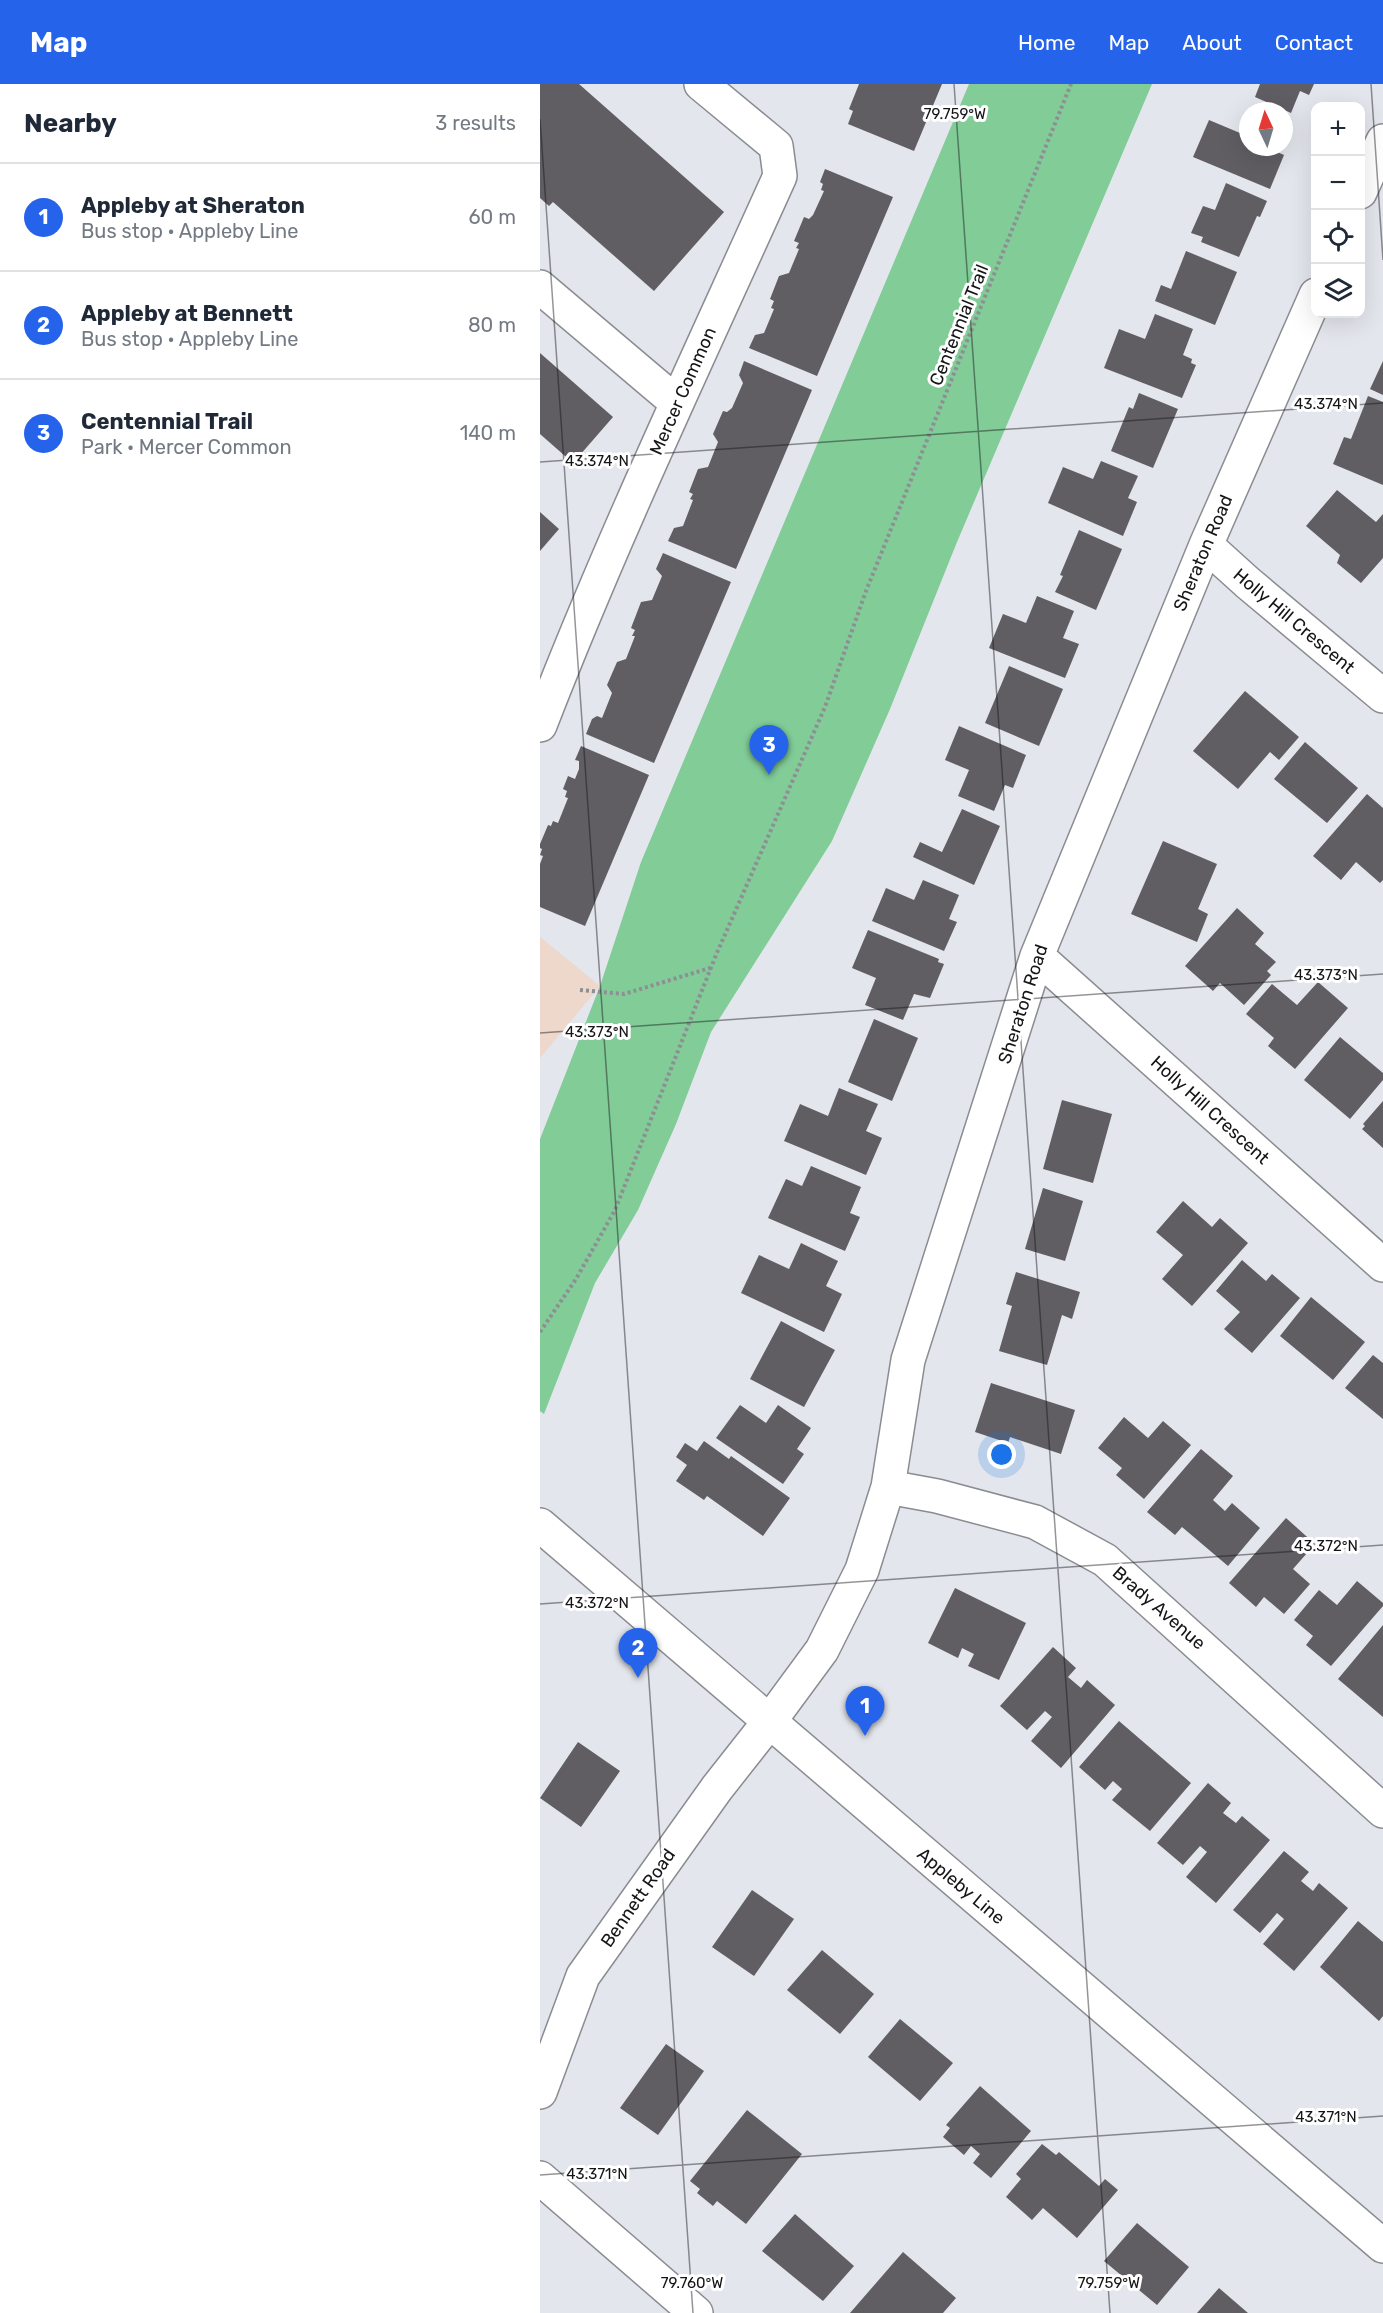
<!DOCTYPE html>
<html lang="en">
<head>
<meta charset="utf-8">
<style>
  body { margin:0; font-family:Rubik,sans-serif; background:#f2f2f3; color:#1f2937 }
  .controls { position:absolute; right:18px; top:18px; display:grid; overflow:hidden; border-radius:12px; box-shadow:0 6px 24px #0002 }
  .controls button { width:54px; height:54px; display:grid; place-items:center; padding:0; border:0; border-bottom:2px solid #e0e1e3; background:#fff; color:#1f2937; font:30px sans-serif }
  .compass { position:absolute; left:699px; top:18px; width:54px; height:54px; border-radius:50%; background:#fff; box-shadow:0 6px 24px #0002; rotate:356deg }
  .you { position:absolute; left:462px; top:1371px; width:21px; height:21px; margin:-15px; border:4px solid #fff; border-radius:50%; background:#1a73e8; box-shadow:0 0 0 9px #1a73e833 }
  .badge { display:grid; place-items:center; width:39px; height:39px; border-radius:50%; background:#2563eb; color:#fff; font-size:20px; font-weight:700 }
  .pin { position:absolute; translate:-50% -50px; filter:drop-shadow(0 2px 3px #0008) }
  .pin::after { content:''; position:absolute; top:32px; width:21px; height:18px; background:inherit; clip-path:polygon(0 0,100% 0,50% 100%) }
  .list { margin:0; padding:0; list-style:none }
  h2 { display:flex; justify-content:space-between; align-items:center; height:78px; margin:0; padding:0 24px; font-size:26px }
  h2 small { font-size:20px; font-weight:400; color:#747a83 }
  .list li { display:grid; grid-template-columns:39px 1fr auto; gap:18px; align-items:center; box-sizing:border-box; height:108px; padding:0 24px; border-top:2px solid #e0e1e3 }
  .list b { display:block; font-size:22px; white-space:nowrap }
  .list p { margin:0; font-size:20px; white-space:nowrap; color:#747a83 }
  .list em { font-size:20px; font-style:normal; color:#747a83 }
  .icon { flex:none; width:33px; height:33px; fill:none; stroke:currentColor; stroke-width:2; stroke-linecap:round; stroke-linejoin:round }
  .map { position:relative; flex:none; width:843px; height:2229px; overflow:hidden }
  header { display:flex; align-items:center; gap:36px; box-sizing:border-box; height:84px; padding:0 30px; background:#2563eb; color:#fff }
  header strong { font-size:28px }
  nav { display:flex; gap:33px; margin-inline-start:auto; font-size:21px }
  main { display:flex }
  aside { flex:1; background:#fff }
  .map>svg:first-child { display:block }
  .commercial { fill:#eed7cb }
  .green { fill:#81cc97 }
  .building { fill:#605e63 }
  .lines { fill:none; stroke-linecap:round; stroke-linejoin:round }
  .minor-casing { stroke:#8a8c92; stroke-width:36 }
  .major-casing { stroke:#8a8c92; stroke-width:36 }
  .path { stroke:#8d8f94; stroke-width:4; stroke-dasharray:3 3; stroke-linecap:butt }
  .minor { stroke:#fff; stroke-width:33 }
  .major { stroke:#fff; stroke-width:33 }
  .ticks { fill:none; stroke:#151518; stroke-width:1.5; stroke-opacity:0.45 }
  .labels { text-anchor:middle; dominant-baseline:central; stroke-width:6; stroke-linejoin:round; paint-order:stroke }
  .street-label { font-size:18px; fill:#151518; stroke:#fff }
  .ticks-label { font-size:15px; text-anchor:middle; fill:#151518; stroke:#fff; stroke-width:6; stroke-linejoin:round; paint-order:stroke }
</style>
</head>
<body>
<header>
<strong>Map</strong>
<nav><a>Home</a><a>Map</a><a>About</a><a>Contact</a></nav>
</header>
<main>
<aside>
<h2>Nearby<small>3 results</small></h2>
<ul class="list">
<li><span class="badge">1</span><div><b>Appleby at Sheraton</b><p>Bus stop · Appleby Line</p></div><em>60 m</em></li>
<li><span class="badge">2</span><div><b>Appleby at Bennett</b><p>Bus stop · Appleby Line</p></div><em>80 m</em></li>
<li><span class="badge">3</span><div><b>Centennial Trail</b><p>Park · Mercer Common</p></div><em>140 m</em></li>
</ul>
</aside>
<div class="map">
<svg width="843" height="2229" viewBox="0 0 843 2229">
  <rect width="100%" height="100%" fill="#e3e6ec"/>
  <path class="commercial" d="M0,853L60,902L0,974Z"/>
  <path class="green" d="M429,0H612L417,458L350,625L292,757L171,948L136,1040L98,1126L55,1199L4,1330L0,1327V1055L60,902L101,778Z"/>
  <path class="building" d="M0,0H39L184,128L114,207L13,118L9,122L0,114Z
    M319,0H402L374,67L308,40L313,27L309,25Z
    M720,0H774L769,11L760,7L751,29L715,13Z
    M708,28V63H737L735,67L744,71L730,105L653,73L669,36L700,49Z
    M285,85L353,113L277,292L209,264L215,251L224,249L234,225L231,224L234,217L230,215L239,192L249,189L259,165L256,164L259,159L254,157L264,133L269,135L273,131L284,107L281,106L283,100L280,98Z
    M686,99L727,117L720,133L717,132L699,173L661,158L663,153L651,149L663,122L675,126Z
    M646,167L697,188L675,241L615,217L621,201L631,205Z
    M615,230L653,245L643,271L652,275L651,279L656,281L642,314L564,284L579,245L605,255Z
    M0,269L73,333L33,379L0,350Z
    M204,277L272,306L196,485L128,457L134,444L143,442L153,416L150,415L153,410L149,408L158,385L168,383L178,358L173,350L183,327L187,328L192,324L203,299L199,291Z
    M843,277V311L830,305Z
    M599,309L638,325L613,384L571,367L589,323L593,325Z
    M828,312L843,318V401L793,380L804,353L811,355Z
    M561,377L598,392L588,414L597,418L583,452L508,419L523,383L553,395Z
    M797,406L836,438L843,430V474L821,499L797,479L800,471L766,442Z
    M0,428L19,445L0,467Z
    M539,446L582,465L556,526L515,508L523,492L520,491Z
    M123,469L191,498L114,679L46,650L52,635L57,632L62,634L72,609L67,601L77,578L86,575L95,552H92L95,546L91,544L101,518L112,516L122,492L116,485Z
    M497,512L534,527L523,554L539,560L525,594L449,564L463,530L486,539Z
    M469,582L523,605L499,662L445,639Z
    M705,607L759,653L739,676L730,668L698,705L653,667Z
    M419,642L486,671L473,704L465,701L454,727L418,712L429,686L405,676Z
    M765,658L818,704L787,739L734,695Z
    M41,662L109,691L45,842L0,823V780L3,772L0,771L2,765L0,764V760L8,741L11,742L13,737L18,739L28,714L25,713L27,707L23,705L28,692L35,695L39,685V677L35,676Z
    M827,710L843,724V796L840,799L816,778L801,796L773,772Z
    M422,725L460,742L434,801L373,773L380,758L402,768Z
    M623,757L677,780L658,825L668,830L657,858L591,830Z
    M383,796L419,811L409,835L417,838L404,867L332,837L346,804L374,816Z
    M697,824L724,849L715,860L736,878L727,887L731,891L704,921L680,899L673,907L645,882Z
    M328,846L399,875L398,878L404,880L390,914L374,910L363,936L325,921L336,894L312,884Z
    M778,898L808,924L755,985L728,962L734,954L706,930L732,900L757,921Z
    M334,935L378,954L352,1017L308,998Z
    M800,953L843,989V996L810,1035L764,996Z
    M299,1004L338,1020L326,1047L342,1054L326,1091L244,1057L260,1020L288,1032Z
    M522,1016L572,1030L553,1099L503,1085Z
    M843,1017V1064L822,1045L825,1042L823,1040Z
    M271,1082L321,1103L310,1129L320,1133L305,1167L228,1134L246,1095L262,1102Z
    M503,1104L543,1117L525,1177L485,1165Z
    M643,1117L672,1143L680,1134L708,1159L652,1222L622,1195L643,1171L616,1148Z
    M261,1159L298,1177L286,1202L302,1210L284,1248L201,1209L219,1171L249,1185Z
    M702,1176L726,1197L732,1190L760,1214L712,1269L684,1245L700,1228L676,1207Z
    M476,1188L540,1208L532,1235L522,1231L507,1281L459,1267L472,1222L466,1220Z
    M771,1213L825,1258L793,1296L740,1252Z
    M241,1237L295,1266L264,1323L210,1295Z
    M833,1271L843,1279V1335L805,1304Z
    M451,1299L535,1326L521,1370L470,1353L468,1359L435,1348Z
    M200,1321L226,1339L238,1321L271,1344L257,1365L264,1370L243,1400L176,1354Z
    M584,1333L608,1354L623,1337L651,1361L604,1415L576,1391L582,1384L558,1364Z
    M164,1357L189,1375L191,1372L250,1414L223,1452L167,1412L164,1416L136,1397L147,1381L136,1373L145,1359L157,1367Z
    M661,1365L693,1392L673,1416L685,1427L692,1419L720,1444L688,1482L642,1443L635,1451L607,1428Z
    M746,1434L775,1460L753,1485L770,1500L744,1530L724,1513L716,1523L689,1499Z
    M817,1497L843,1519V1522L791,1582L766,1561L773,1552L754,1536L779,1506L797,1521Z
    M415,1504L486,1539L459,1596L428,1582L434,1570L422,1564L418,1574L388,1559Z
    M843,1541V1633L798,1595Z
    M513,1563L536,1584L528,1593L541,1604L547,1596L575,1621L521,1684L491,1657L512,1633L505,1627L487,1646L460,1622Z
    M579,1637L651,1699L610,1747L572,1716L582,1705L573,1697L565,1706L539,1683Z
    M38,1658L80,1687L41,1743L0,1714Z
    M668,1699L691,1719L683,1729L696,1739L702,1732L730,1756L676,1819L646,1793L667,1768L660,1762L643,1781L617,1759Z
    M744,1767L769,1788L761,1797L773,1807L779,1799L808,1824L754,1887L723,1860L744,1835L737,1829L720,1849L693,1826Z
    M212,1806L254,1835L214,1892L172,1863Z
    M818,1837L843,1858V1932L839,1937L780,1883Z
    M282,1866L334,1910L300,1950L247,1906Z
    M360,1935L413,1979L380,2017L328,1973Z
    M126,1960L164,1987L118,2051L80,2024Z
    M440,2002L491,2047L451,2094L433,2079L440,2070L431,2062L424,2071L403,2053L410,2044L406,2041Z
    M207,2026L262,2070L206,2140L177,2117L173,2122L157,2109L160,2105L150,2097Z
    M502,2060L516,2071L519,2068L559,2102L565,2095L578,2106L537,2154L503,2124L492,2136L466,2113L481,2095L476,2090Z
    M255,2130L314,2182L283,2217L222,2167Z
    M597,2139L649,2183L617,2221L564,2177Z
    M363,2168L416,2214L403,2229H310Z
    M679,2204L708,2229H657Z"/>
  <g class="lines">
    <defs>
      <path id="minor" d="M820,108L843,57
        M0,203L137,319
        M666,461L708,499L843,612
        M0,641C72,455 158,274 240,92L236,62L161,0
        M497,872L843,1181
        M348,1403L397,1412L495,1438L565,1476L843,1727
        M0,2008L43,1892L177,1704L229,1638L282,1566L322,1486L348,1403L368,1276L497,872L666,461L776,211
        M0,2094L156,2229"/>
      <path id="major" d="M0,1441L843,2162"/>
    </defs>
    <use href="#minor" class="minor-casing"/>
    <use href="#major" class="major-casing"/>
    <path class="path" d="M40,906L84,910L170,884
      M0,1248L36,1195L75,1126L176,871L285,623L326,507L531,0"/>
    <use href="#minor" class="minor"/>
    <use href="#major" class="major"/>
  </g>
  <path class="ticks" d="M414,0L570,2229M831,0L843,176M0,35L153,2229M0,378L843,319M0,949L843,890M0,1520L843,1461M0,2091L843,2032"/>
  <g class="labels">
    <g class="street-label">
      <text transform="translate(419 241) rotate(-68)">Centennial Trail</text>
      <text transform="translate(143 307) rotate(-66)">Mercer Common</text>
      <text transform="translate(663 469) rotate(-67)">Sheraton Road</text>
      <text transform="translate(754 537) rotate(40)">Holly Hill Crescent</text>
      <text transform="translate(483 920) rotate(-72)">Sheraton Road</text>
      <text transform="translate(670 1026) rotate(42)">Holly Hill Crescent</text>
      <text transform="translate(619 1524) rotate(41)">Brady Avenue</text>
      <text transform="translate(421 1802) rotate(40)">Appleby Line</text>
      <text transform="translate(98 1814) rotate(-55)">Bennett Road</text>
    </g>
  </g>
  <g class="ticks-label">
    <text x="415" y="35">79.759°W</text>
    <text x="786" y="325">43.374°N</text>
    <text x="57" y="382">43.374°N</text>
    <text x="786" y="896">43.373°N</text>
    <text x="57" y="953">43.373°N</text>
    <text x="786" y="1467">43.372°N</text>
    <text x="57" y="1524">43.372°N</text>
    <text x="786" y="2038">43.371°N</text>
    <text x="57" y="2095">43.371°N</text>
    <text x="152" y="2204">79.760°W</text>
    <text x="569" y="2204">79.759°W</text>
  </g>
</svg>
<div class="controls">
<button>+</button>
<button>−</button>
<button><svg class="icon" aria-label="locate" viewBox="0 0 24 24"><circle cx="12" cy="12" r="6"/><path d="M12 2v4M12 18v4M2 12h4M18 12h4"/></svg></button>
<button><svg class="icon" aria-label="layers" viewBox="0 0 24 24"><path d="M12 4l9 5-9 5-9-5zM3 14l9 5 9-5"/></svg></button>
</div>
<svg class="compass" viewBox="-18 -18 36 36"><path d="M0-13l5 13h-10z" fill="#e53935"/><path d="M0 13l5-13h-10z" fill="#747a83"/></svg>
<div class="you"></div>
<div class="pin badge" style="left:325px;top:1652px">1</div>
<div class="pin badge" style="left:98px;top:1594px">2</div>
<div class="pin badge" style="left:229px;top:691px">3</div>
</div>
</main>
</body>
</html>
